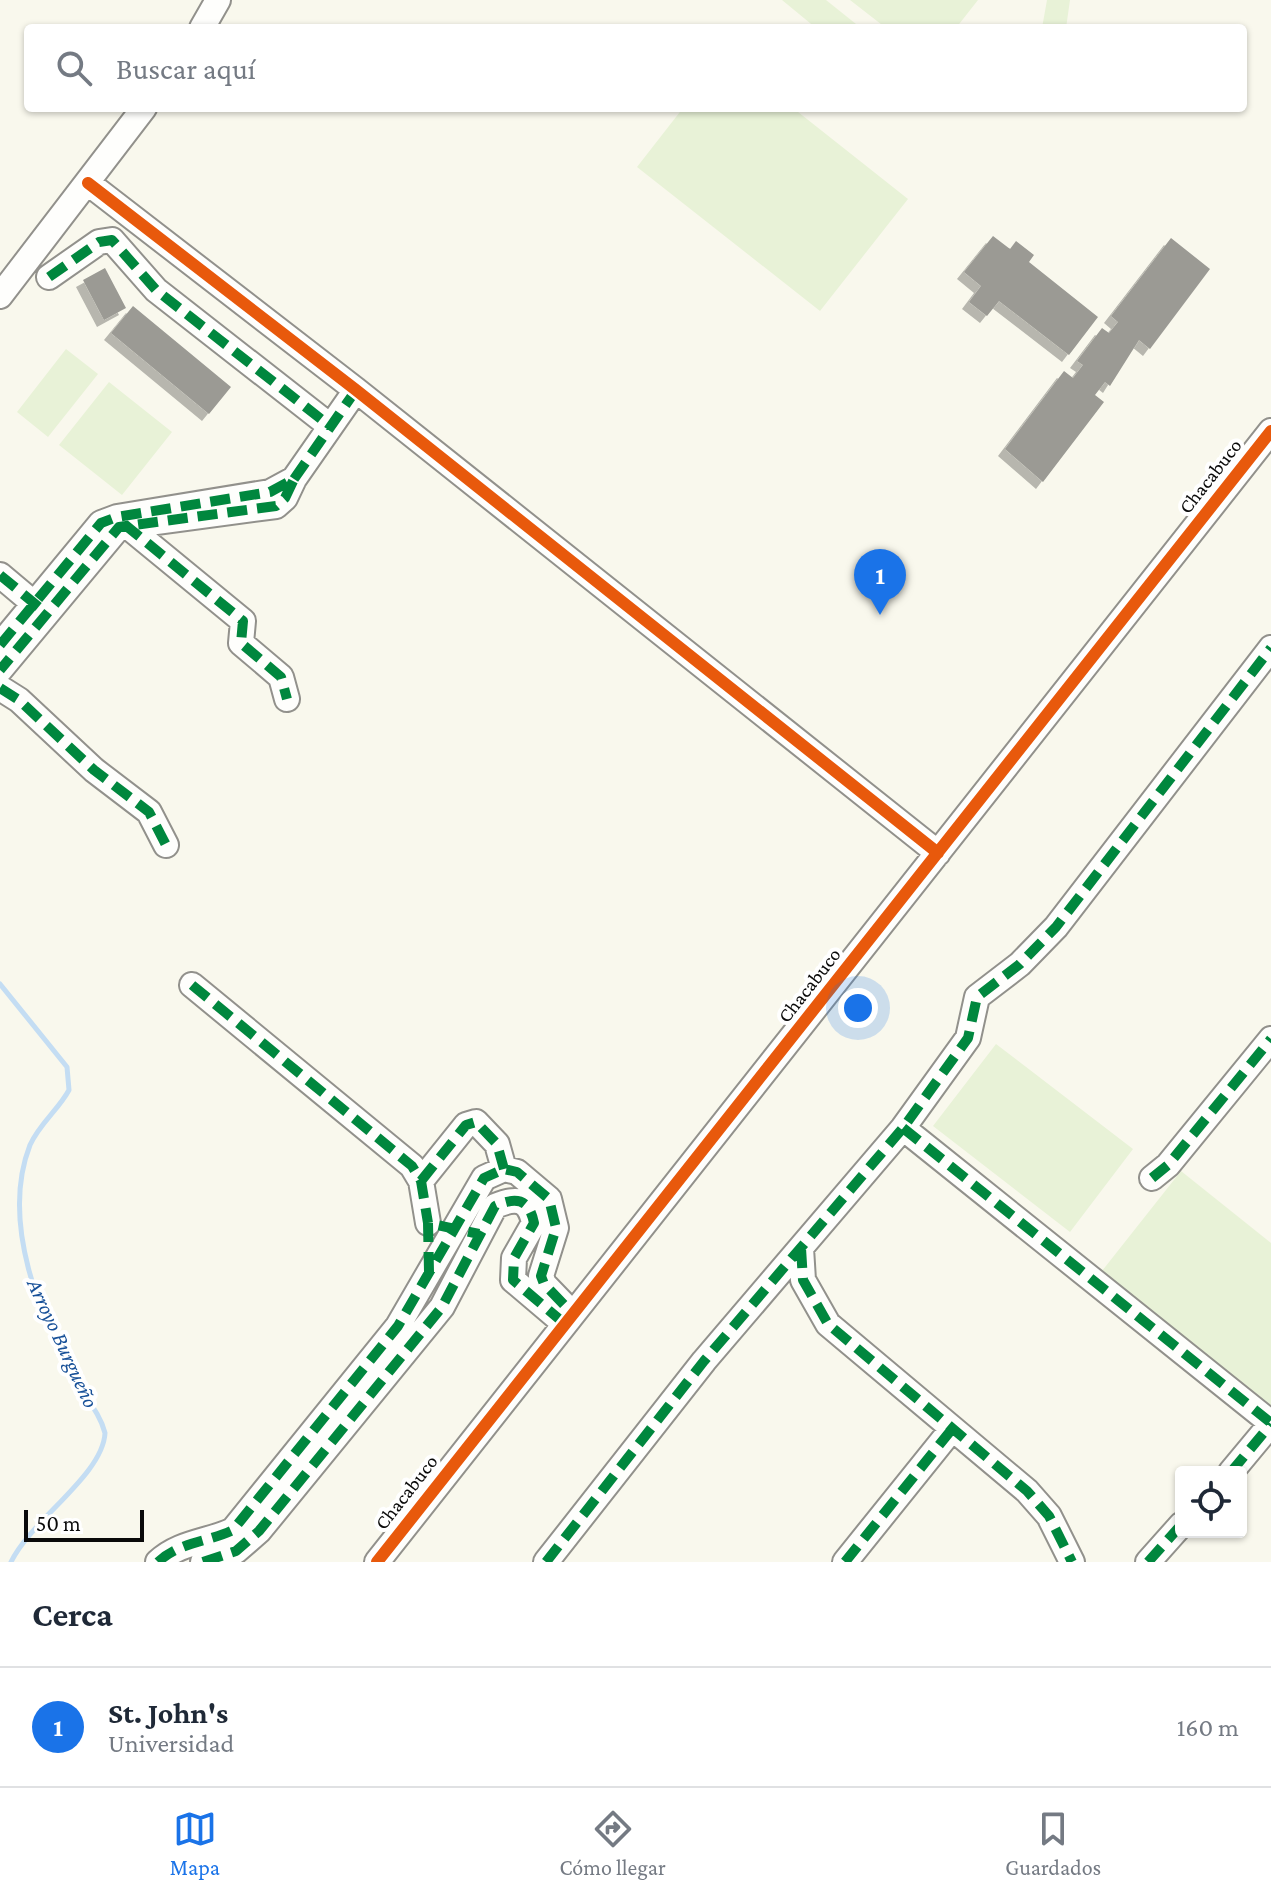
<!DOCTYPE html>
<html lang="es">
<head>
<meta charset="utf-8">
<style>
  body { margin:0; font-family:"Crimson Pro",serif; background:#f6f6f7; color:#1f2937 }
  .controls { position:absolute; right:24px; bottom:24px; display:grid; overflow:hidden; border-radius:8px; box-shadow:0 2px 6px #0004 }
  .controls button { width:72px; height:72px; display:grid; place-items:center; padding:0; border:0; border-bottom:2px solid #e0e1e3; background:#fff; color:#1f2937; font:40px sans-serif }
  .scale { position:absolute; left:24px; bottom:20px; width:120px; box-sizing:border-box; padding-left:8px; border:4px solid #0a0a0a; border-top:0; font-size:22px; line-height:28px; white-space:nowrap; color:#0a0a0a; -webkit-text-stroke:6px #fff; paint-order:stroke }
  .you { position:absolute; left:858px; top:1008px; width:28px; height:28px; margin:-20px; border:6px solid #fff; border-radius:50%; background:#1a73e8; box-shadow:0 0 0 12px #1a73e833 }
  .badge { display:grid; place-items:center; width:52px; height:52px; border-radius:50%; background:#1a73e8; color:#fff; font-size:26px; font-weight:700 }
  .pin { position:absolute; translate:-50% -66px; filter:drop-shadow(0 2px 4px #0008) }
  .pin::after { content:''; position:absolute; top:42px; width:28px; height:24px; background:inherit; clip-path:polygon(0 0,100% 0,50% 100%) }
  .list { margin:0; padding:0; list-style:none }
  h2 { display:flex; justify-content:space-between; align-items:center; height:104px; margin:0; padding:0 32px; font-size:34px }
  h2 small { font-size:26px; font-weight:400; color:#747a83 }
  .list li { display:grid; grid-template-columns:52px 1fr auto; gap:24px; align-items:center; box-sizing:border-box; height:120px; padding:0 32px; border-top:2px solid #e0e1e3 }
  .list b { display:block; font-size:30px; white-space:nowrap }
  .list p { margin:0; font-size:26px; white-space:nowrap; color:#747a83 }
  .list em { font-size:26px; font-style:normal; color:#747a83 }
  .icon { flex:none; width:44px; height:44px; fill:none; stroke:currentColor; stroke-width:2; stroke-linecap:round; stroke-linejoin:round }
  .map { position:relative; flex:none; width:1271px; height:1562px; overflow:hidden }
  .search { position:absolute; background:#fff; box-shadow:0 2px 6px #0004; left:24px; right:24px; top:24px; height:88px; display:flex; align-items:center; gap:20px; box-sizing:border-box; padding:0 28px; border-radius:8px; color:#747a83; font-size:30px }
  .sheet { height:224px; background:#fff }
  nav { display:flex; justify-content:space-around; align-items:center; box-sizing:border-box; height:112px; border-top:2px solid #e0e1e3; background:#fff; font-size:22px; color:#747a83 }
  nav a { display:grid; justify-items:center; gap:4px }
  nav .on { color:#1a73e8 }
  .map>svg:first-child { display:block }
  .pitch { fill:#e8f2d7 }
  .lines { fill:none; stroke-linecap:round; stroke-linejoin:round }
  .stream { stroke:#c4ddf3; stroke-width:5 }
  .building { fill:#9b9a94; filter:url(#shadow) }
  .minor-casing { stroke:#92918c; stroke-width:28 }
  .minor { stroke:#fefefc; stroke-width:24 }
  .quiet { stroke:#00873e; stroke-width:10; stroke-dasharray:20 10; stroke-linecap:butt }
  .cycleway-casing { stroke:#fff; stroke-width:17 }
  .cycleway { stroke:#e8590c; stroke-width:12 }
  .labels { text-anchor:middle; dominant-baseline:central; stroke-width:8; stroke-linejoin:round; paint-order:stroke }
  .street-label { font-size:20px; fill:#0a0a0a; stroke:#fff }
  .water-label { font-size:22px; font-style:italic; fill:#175098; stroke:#fff }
</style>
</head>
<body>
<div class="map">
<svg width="1271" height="1562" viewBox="0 0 1271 1562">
  <defs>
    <filter id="shadow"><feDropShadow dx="-7" dy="7" stdDeviation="0" flood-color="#0004"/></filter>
  </defs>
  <rect width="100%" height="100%" fill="#f9f8ed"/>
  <path class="pitch" d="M782,0H826L861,28H816Z
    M850,0H978L956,28H886Z
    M1047,0H1070L1066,28H1042Z
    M683,108H793L908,199L820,311L637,167Z
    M66,349L98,374L48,437L17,412Z
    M109,382L172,432L122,495L59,445Z
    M996,1044L1133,1149L1070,1232L933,1126Z
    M1181,1171L1271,1243V1414L1098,1276Z"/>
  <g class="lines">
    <path class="stream" d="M0,984L67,1067L69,1090C59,1109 40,1123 30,1145C0,1222 40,1318 78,1385C88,1401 100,1414 105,1433C103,1475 31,1520 11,1562"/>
  </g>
  <path class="building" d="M993,236L1010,249L1016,241L1034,255L1029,262L1098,317L1069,355L999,301L987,316L969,302L981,286L964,272Z
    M1171,238L1210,269L1150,349L1139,340L1110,386L1105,382L1095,395L1104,402L1043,482L1005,449L1064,371L1073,378L1083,365L1077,361L1102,328L1109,333L1118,322L1111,316Z
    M105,268L126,308L104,320L83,280Z
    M133,306L231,387L209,414L111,333Z"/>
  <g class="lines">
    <defs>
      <path id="minor" d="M202,28L218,0
        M88,183L356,390L938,853
        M49,277L99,242L112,240L156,290L330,426
        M0,296L144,108
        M294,479L356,390
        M120,520L243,621L241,643L281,677L287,699
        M0,575L44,612
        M0,645L101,523L117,517L270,492L294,479L285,498L276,506L119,527L0,670
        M0,688L19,700L94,770L149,812L166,845
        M192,985L412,1166L421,1181L428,1223
        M903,1128L1271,1423
        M1152,1178L1168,1165L1271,1039
        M421,1181L466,1125L476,1122L497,1144L504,1169
        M801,1248L803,1280L828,1324L1027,1491L1049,1516L1072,1562
        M1231,1472L1271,1424
        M158,1562C179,1542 208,1542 233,1530L398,1326L484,1178L504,1169L517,1172L549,1199L556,1228L541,1276L544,1284L573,1314
        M203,1562L236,1551L259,1531L442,1307L495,1206C516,1197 529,1198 534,1223L514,1258L513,1280L565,1324
        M377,1562L1271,431
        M546,1562L704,1361L903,1128L968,1038L977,997L1020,964L1056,927L1271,648
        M845,1562L952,1429
        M1148,1562L1181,1525"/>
    </defs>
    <use href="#minor" class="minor-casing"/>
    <use href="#minor" class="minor"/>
    <path class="quiet" d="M49,277L99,242L112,240L156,290L330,426
      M294,479L356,390
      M124,524L243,621L241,643L281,677L287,699
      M0,575L40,608
      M0,645L101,523L117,517L270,492L294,479L285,498L276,506L119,527L0,670
      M0,688L19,700L94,770L149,812L166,845
      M192,985L412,1166L421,1181L428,1223
      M903,1128L1271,1423
      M1152,1178L1168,1165L1271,1039
      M421,1181L466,1125L476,1122L497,1144L504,1169
      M801,1248L803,1280L828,1324L1027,1491L1049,1516L1072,1562
      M429,1272L428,1223L479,1234
      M1231,1472L1271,1424
      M158,1562C179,1542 208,1542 233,1530L398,1326L484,1178L504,1169L517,1172L549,1199L556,1228L541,1276L544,1284L573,1314
      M203,1562L236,1551L259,1531L442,1307L495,1206C516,1197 529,1198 534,1223L514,1258L513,1280L565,1324
      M546,1562L704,1361L903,1128L968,1038L977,997L1020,964L1056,927L1271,648
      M845,1562L952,1429
      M1148,1562L1181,1525"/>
    <defs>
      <path id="cycleway" d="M88,183L356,390L938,853
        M377,1562L1271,431"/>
    </defs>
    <use href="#cycleway" class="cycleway-casing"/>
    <use href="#cycleway" class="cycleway"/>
  </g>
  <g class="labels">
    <g class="street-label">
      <text transform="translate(1210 476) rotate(-52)">Chacabuco</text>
      <text transform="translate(809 985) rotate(-52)">Chacabuco</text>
      <text transform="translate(406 1492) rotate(-52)">Chacabuco</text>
    </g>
    <g class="water-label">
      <text transform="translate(63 1343) rotate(65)">Arroyo Burgueño</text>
    </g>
  </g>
</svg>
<div class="controls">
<button><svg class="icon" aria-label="locate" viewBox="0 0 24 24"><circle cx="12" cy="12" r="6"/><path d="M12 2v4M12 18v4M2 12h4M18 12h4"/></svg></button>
</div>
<div class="scale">50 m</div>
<div class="you"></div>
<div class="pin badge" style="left:880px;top:615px">1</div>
<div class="search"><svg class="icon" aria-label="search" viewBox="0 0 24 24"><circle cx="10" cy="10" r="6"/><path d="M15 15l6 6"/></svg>Buscar aquí</div>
</div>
<section class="sheet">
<h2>Cerca<small></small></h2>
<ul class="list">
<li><span class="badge">1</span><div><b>St. John's</b><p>Universidad</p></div><em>160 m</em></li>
</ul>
</section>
<nav>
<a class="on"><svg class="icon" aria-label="map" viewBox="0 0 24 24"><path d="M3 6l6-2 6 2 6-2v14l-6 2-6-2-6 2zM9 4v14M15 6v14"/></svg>Mapa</a>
<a><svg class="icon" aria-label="directions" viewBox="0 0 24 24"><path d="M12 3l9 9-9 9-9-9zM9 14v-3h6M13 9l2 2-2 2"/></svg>Cómo llegar</a>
<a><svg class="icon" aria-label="saved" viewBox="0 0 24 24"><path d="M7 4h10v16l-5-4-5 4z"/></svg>Guardados</a>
</nav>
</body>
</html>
